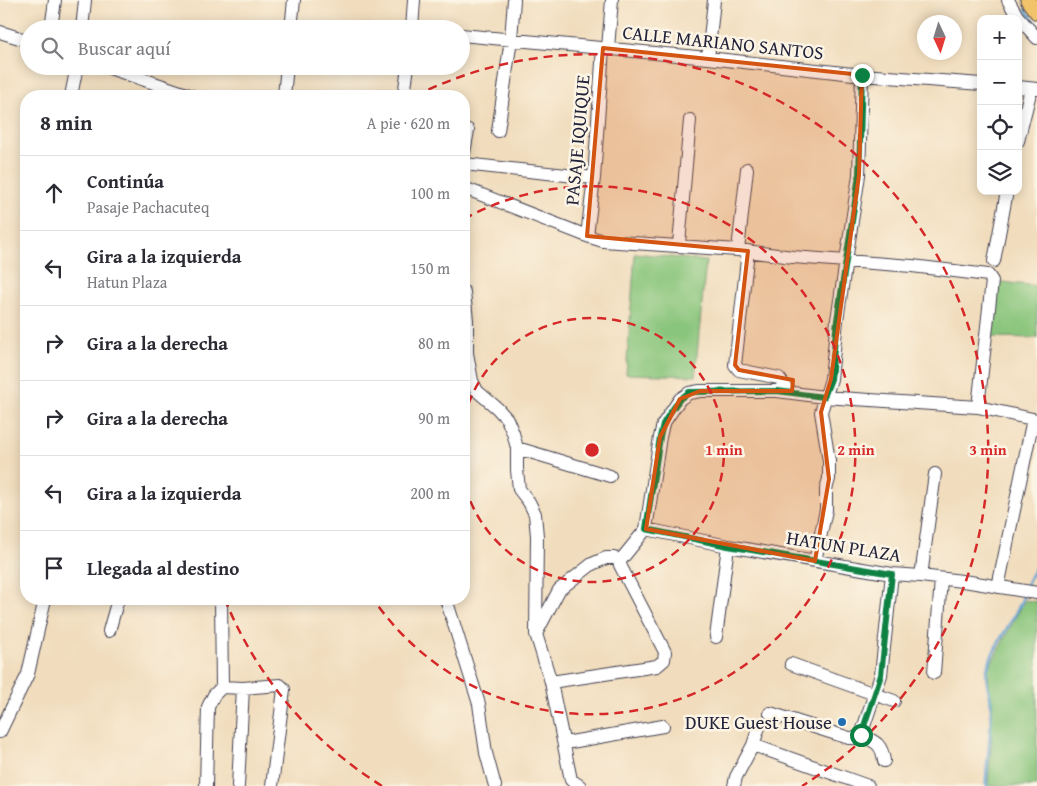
<!DOCTYPE html>
<html lang="es">
<head>
<meta charset="utf-8">
<style>
  body { margin:0; font-family:"Gentium Book Plus",serif; background:#f2f2f3; color:#2b2b33 }
  .controls { position:absolute; right:15px; top:15px; display:grid; overflow:hidden; border-radius:10px; box-shadow:0 2px 12px #0003 }
  .controls button { width:45px; height:45px; display:grid; place-items:center; padding:0; border:0; border-bottom:1px solid #e1e1e2; background:#fff; color:#2b2b33; font:25px sans-serif }
  .compass { position:absolute; left:917px; top:15px; width:45px; height:45px; border-radius:50%; background:#fff; box-shadow:0 2px 12px #0003; rotate:176deg }
  .stop { position:absolute; width:15px; height:15px; margin:-11px; border:4px solid #0b8043; border-radius:50%; background:#fff }
  .stop.end { background:#0b8043; border-color:#fff; box-shadow:0 1px 5px #0008 }
  .list { margin:0; padding:0; list-style:none }
  h2 { display:flex; justify-content:space-between; align-items:center; height:65px; margin:0; padding:0 20px; font-size:21px }
  h2 small { font-size:16px; font-weight:400; color:#7c7c81 }
  .list li { display:grid; grid-template-columns:32px 1fr auto; gap:15px; align-items:center; box-sizing:border-box; height:75px; padding:0 20px; border-top:1px solid #e1e1e2 }
  .list b { display:block; font-size:19px; white-space:nowrap }
  .list p { margin:0; font-size:16px; white-space:nowrap; color:#7c7c81 }
  .list em { font-size:16px; font-style:normal; color:#7c7c81 }
  .icon { flex:none; width:28px; height:28px; fill:none; stroke:currentColor; stroke-width:2; stroke-linecap:round; stroke-linejoin:round }
  .map { position:relative; flex:none; width:1037px; height:786px; overflow:hidden }
  .search { position:absolute; background:#fff; box-shadow:0 2px 12px #0003; left:20px; top:20px; width:450px; height:55px; display:flex; align-items:center; gap:12px; box-sizing:border-box; padding:0 18px; border-radius:28px; color:#7c7c81; font-size:19px }
  .panel { position:absolute; background:#fff; box-shadow:0 2px 12px #0003; left:20px; top:90px; width:450px; height:515px; border-radius:20px }
  .map>svg:first-child { display:block }
  .green { fill:#89c57b; stroke:#56745b }
  .lines { fill:none; stroke-linecap:round; stroke-linejoin:round }
  .stream { stroke:#5ea2d3; stroke-width:3 }
  .minor-casing { stroke:#413e4e; stroke-width:14 }
  .major-casing { stroke:#413e4e; stroke-width:17 }
  .minor { stroke:#fff; stroke-width:12 }
  .major { stroke:#f1c36a; stroke-width:15 }
  .route { stroke:#0b8043; stroke-width:6 }
  .marked { fill:#d45411; fill-opacity:0.2; stroke:#d45411; stroke-width:4; stroke-linejoin:round }
  .ring { fill:none; stroke:#d62828; stroke-width:2.5; stroke-dasharray:9 6 }
  .poi-dot { fill:#1f6fb2; stroke:#fcf5e5; stroke-width:2 }
  .labels { text-anchor:middle; dominant-baseline:central; stroke-width:5; stroke-linejoin:round; paint-order:stroke }
  .street-label { font-size:19px; fill:#22223b; stroke:#fcf5e5 }
  .poi-label { font-size:19px; fill:#22223b; stroke:#fcf5e5; text-anchor:end }
  .centre { fill:#d62828; stroke:#fcf5e5; stroke-width:2.5 }
  .ring-label { font-size:15px; text-anchor:middle; font-weight:bold; fill:#d62828; stroke:#fcf5e5; stroke-width:5; stroke-linejoin:round; paint-order:stroke }
</style>
</head>
<body>
<div class="map">
<svg width="1037" height="786" viewBox="0 0 1037 786">
  <rect width="100%" height="100%" fill="#fcf5e5"/>
  <filter id="ink" filterUnits="userSpaceOnUse"><feTurbulence type="fractalNoise" baseFrequency=".02" numOctaves="2"/><feDisplacementMap in="SourceGraphic" scale="10" xChannelSelector="R" yChannelSelector="G"/><feConvolveMatrix kernelMatrix="1 2 1 2 8 2 1 2 1" color-interpolation-filters="sRGB"/></filter>
  <filter id="wash" filterUnits="userSpaceOnUse"><feTurbulence type="fractalNoise" baseFrequency=".0096" numOctaves="4" result="noise"/><feDisplacementMap in="SourceGraphic" scale="20" xChannelSelector="R" yChannelSelector="G"/><feGaussianBlur stdDeviation="1.12" result="paint"/><feColorMatrix in="noise" values="0 0 0 0 0 0 0 0 0 0 0 0 0 0 0 0 0 1.4 0 .05"/><feComposite in="paint" operator="in"/></filter>
  <g filter="url(#wash)">
    <rect width="100%" height="100%" fill="#f1ddbd"/>
    <path class="green" d="M635,253L706,261L695,376L626,374Z
      M994,281L1037,286V338L988,337Z
      M1025,600L1037,602V786H988L991,745L992,702L989,687L988,669Z"/>
    <g class="lines">
      <path class="stream" d="M1026,10L1037,25
        M1026,589L1029,579L1037,565
        M988,786L986,784C987,757 992,731 991,704C991,692 984,681 987,670C994,643 1015,621 1024,595"/>
    </g>
  </g>
  <g filter="url(#ink)">
    <g class="lines">
      <defs>
        <path id="minor" d="M1008,0L1017,16L1037,38
          M51,29L55,0
          M82,29L85,0
          M291,29L294,0
          M412,29L414,0
          M0,32L29,41
          M461,35L708,58L862,75L981,84
          M608,48L612,0
          M708,58L714,0
          M104,66L192,96
          M1018,87L1037,89
          M71,96L77,66
          M284,96L287,66
          M404,96L408,66
          M498,131L511,39L514,0
          M1018,141L1031,89
          M464,153L468,130
          M464,164L594,178
          M464,188L587,236L603,241L738,250L793,257L912,266L988,275L992,281L978,407
          M587,236L594,178L603,48
          M679,244L690,120
          M738,250L747,169
          M748,251L735,365L739,370L779,378L789,392
          M994,261L1007,191
          M464,292L467,320V353L472,381L477,391L497,408L507,419L513,433L517,448V470L519,489L529,502L535,514L537,536L536,634L551,682L571,780L580,786
          M517,448L610,476
          M646,529L728,546L892,574L921,576L970,582L1037,593
          M815,561L826,510V489L829,479V461L821,412L831,379L837,320L859,175L862,75
          M921,576L935,474
          M998,587L1033,419
          M221,599L222,687L243,688L280,685L284,689L272,786
          M446,599L479,704L486,753L495,786
          M109,631L118,599
          M537,632L559,590L592,564L606,558H614L620,561
          M716,637L728,546
          M791,664L894,701
          M934,673L941,579
          M551,682L657,666L664,660L665,652L620,565V561L646,529L660,437L663,424L680,399L689,393L700,391H777L824,397L978,407L1037,420
          M770,713L849,738H858L861,735L881,675L892,574
          M0,732L28,674L45,599
          M861,735C876,742 882,744 884,761
          M565,743L663,726
          M753,745L868,786
          M206,786L208,707L214,695L222,687
          M238,786L243,688
          M734,786L736,777L753,745L759,727"/>
        <path id="major" d="M1028,0L1037,12"/>
      </defs>
      <use href="#minor" class="minor-casing"/>
      <use href="#major" class="major-casing"/>
      <use href="#minor" class="minor"/>
      <use href="#major" class="major"/>
    </g>
  </g>
  <g class="lines" filter="url(#ink)">
    <path class="route" d="M861,735L881,675L892,574L728,546L646,529L660,437L663,424L669,414L680,399L689,392L777,391L824,397L831,379L837,320L859,175L862,75"/>
  </g>
  <path class="marked" d="M603,48L862,75L859,175L831,379L821,412L829,479L815,561L646,529L660,437L680,399L700,391H792L793,380L739,370L735,365L748,251L587,236Z"/>
  <g class="ring">
    <path d="M464 418A132 132 0 1 1 464 482"/>
    <path d="M464 219A264 264 0 1 1 374 600"/>
    <path d="M382 786A396 396 0 0 1 226 602M415 96A396 396 0 0 1 802 786"/>
  </g>
  <circle class="poi-dot" cx="842" cy="722" r="5"/>
  <g class="labels">
    <g class="street-label">
      <text transform="translate(723 42) rotate(6)">CALLE MARIANO SANTOS</text>
      <text transform="translate(577 140) rotate(-85)">PASAJE IQUIQUE</text>
      <text transform="translate(844 546) rotate(9)">HATUN PLAZA</text>
    </g>
    <g class="poi-label">
      <text x="832" y="722">DUKE Guest House</text>
    </g>
  </g>
  <circle cx="592" cy="450" r="8" class="centre"/>
  <g class="ring-label">
    <text x="724" y="455">1 min</text>
    <text x="856" y="455">2 min</text>
    <text x="988" y="455">3 min</text>
  </g>
</svg>
<div class="controls">
<button>+</button>
<button>−</button>
<button><svg class="icon" aria-label="locate" viewBox="0 0 24 24"><circle cx="12" cy="12" r="6"/><path d="M12 2v4M12 18v4M2 12h4M18 12h4"/></svg></button>
<button><svg class="icon" aria-label="layers" viewBox="0 0 24 24"><path d="M12 4l9 5-9 5-9-5zM3 14l9 5 9-5"/></svg></button>
</div>
<svg class="compass" viewBox="-18 -18 36 36"><path d="M0-13l5 13h-10z" fill="#e53935"/><path d="M0 13l5-13h-10z" fill="#7c7c81"/></svg>
<div class="stop" style="left:861px;top:735px"></div>
<div class="stop end" style="left:862px;top:75px"></div>
<div class="search"><svg class="icon" aria-label="search" viewBox="0 0 24 24"><circle cx="10" cy="10" r="6"/><path d="M15 15l6 6"/></svg>Buscar aquí</div>
<section class="panel">
<h2>8 min<small>A pie · 620 m</small></h2>
<ul class="list">
<li><svg class="icon" aria-label="ahead" viewBox="0 0 24 24"><path d="M12 20V5M6 11l6-6 6 6"/></svg><div><b>Continúa</b><p>Pasaje Pachacuteq</p></div><em>100 m</em></li>
<li><svg class="icon" aria-label="left" viewBox="0 0 24 24"><path d="M17 20v-9H6M10 6l-5 5 5 5"/></svg><div><b>Gira a la izquierda</b><p>Hatun Plaza</p></div><em>150 m</em></li>
<li><svg class="icon" aria-label="right" viewBox="0 0 24 24"><path d="M7 20v-9h11M14 6l5 5-5 5"/></svg><div><b>Gira a la derecha</b></div><em>80 m</em></li>
<li><svg class="icon" aria-label="right" viewBox="0 0 24 24"><path d="M7 20v-9h11M14 6l5 5-5 5"/></svg><div><b>Gira a la derecha</b></div><em>90 m</em></li>
<li><svg class="icon" aria-label="left" viewBox="0 0 24 24"><path d="M17 20v-9H6M10 6l-5 5 5 5"/></svg><div><b>Gira a la izquierda</b></div><em>200 m</em></li>
<li><svg class="icon" aria-label="arrive" viewBox="0 0 24 24"><path d="M6 21V4h12l-3 4 3 4H6"/></svg><div><b>Llegada al destino</b></div></li>
</ul>
</section>
</div>
</body>
</html>
